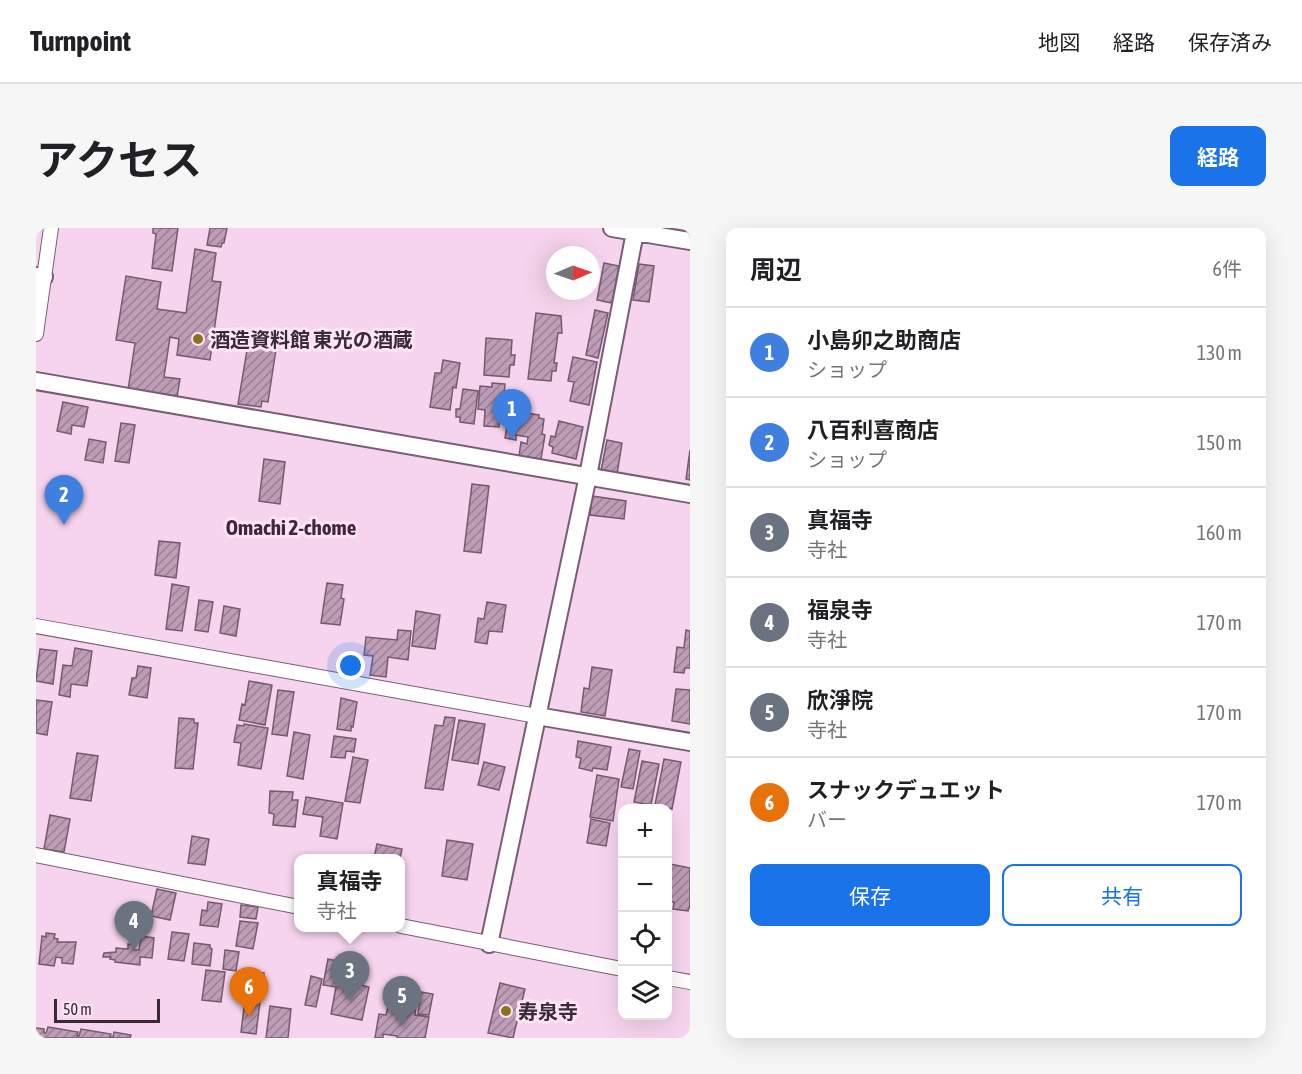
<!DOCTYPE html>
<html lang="ja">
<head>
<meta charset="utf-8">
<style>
  body { margin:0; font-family:"Asap Condensed","Noto Sans JP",sans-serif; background:#f6f6f6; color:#202124 }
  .controls { position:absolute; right:18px; bottom:18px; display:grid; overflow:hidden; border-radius:12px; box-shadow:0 6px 24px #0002 }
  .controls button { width:54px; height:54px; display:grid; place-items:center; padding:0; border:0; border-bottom:2px solid #e0e0e0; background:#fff; color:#202124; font:30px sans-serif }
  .compass { position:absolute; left:510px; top:18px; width:54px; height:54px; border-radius:50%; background:#fff; box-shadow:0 6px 24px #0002; rotate:88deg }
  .scale { position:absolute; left:18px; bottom:15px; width:106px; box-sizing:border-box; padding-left:6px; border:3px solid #382b35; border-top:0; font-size:16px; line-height:21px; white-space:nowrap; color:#382b35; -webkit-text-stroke:4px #ffe3f7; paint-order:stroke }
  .you { position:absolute; left:315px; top:438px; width:21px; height:21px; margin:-15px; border:4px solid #fff; border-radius:50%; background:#1a73e8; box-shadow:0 0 0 9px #1a73e833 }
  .badge { display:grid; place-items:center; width:39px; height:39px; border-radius:50%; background:#1a73e8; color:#fff; font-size:20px; font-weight:700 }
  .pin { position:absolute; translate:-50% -50px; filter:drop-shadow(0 2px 3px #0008) }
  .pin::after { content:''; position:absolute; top:32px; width:21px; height:18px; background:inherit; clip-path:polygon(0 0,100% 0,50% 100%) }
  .popup { position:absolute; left:258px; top:626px; width:111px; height:78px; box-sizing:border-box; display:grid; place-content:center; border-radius:12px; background:#fff; filter:drop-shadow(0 2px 4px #0005); font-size:20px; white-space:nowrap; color:#757577 }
  .popup b { font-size:22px; color:#202124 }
  .popup::after { content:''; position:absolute; left:50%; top:100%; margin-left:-12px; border:12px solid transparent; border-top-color:#fff }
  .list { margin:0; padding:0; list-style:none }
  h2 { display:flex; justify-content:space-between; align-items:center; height:78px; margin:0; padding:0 24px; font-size:26px }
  h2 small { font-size:20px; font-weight:400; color:#757577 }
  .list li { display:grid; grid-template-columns:39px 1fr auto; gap:18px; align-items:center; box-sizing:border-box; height:90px; padding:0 24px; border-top:2px solid #e0e0e0 }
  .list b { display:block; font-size:22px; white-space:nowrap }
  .list p { margin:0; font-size:20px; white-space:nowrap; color:#757577 }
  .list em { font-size:20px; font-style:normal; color:#757577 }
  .actions { display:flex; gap:12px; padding:18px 24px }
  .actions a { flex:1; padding:14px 0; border:2px solid #1a73e8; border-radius:12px; text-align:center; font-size:21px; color:#1a73e8 }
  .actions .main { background:#1a73e8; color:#fff }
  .icon { flex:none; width:33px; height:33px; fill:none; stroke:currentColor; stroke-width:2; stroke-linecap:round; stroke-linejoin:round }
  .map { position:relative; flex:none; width:654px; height:810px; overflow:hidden; border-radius:12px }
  header { display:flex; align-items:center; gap:36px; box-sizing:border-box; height:84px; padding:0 30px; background:#fff; border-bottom:2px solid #e0e0e0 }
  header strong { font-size:28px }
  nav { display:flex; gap:33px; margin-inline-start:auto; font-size:21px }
  .intro { display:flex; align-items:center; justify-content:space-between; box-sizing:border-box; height:144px; padding:0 36px }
  h1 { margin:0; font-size:42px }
  .button { padding:15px 27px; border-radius:12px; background:#1a73e8; color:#fff; font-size:21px; font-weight:700 }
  main { display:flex; gap:36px; padding:0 36px }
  aside { flex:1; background:#fff; border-radius:12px; box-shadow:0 6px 24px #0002 }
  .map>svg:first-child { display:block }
  .building { fill:url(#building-hatch); stroke:#76596e; stroke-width:1.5 }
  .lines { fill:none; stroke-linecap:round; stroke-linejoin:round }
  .minor-casing { stroke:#795c72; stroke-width:16 }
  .tertiary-casing { stroke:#795c72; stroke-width:20 }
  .secondary-casing { stroke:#795c72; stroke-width:22 }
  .minor { stroke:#fff; stroke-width:14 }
  .tertiary { stroke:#fff; stroke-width:16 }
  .secondary { stroke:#fff; stroke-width:20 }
  .poi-dot { fill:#897518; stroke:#ffe3f7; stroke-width:2 }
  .labels { text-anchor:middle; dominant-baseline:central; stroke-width:6; stroke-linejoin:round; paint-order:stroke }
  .poi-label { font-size:20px; font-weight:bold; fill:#382b35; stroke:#ffe3f7; text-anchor:start }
  .neighbourhood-label { font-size:21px; font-weight:bold; fill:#41273b; stroke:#ffe3f7 }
</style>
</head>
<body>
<header>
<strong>Turnpoint</strong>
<nav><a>地図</a><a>経路</a><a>保存済み</a></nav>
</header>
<div class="intro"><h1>アクセス</h1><a class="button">経路</a></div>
<main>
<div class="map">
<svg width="654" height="810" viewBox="0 0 654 810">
  <defs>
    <pattern id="building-hatch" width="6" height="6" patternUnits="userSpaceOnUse" patternTransform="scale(1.5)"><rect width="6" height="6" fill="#bd9cb5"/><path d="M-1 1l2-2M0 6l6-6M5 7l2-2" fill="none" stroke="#9b7f94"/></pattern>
  </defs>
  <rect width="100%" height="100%" fill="#f6d4ed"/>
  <path class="building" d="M117,0H142L136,43L116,40L120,6L117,5Z
    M174,0H191L188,15H186L185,19L171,17Z
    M159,21L180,25L176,53L185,54L174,132L141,127L143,111L134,109L128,149L144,151L141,169L92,162L99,115L80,112L90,48L125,54L121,81L150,85Z
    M568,35L583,38L576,75L561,72Z
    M603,36L618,38L613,74L597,72Z
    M559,82L572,85L562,130L550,127Z
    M500,85L525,88L526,105H522L518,135H521L520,143H516L515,153L492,151Z
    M214,104L242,108L232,174L226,173L225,179L202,176Z
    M450,110L476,112L475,127H479L478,137H474L473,149L448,147Z
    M537,129L561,134L553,177L534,173L538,154L532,153Z
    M407,132L424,135L420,160L417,159L414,182L394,179L399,145H405Z
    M456,155L469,156L467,183H464L463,199L448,198L449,182L442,181L444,158L456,159Z
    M427,161L442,163L438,196L424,194V189H420V181H424Z
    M27,174L52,179L48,199L36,197L35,206L21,203Z
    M478,183L503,187V190L508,191L506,206L509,207L505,231L483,228L485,214L491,216L492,209L480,207V212L469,210L473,186L478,187Z
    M523,193L547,199L540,231L516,225L517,219L513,217L515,208L519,209Z
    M85,195L99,197L93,235L79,233Z
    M53,211L70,214L67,235L49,232Z
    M571,212L586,215L581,246L565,243Z
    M654,222V252L650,251Z
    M228,231L249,234L244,276L223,273Z
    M436,256L453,258L445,325L428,323Z
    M556,268L590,273L588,291L554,287Z
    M123,313L144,315L140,350L119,347Z
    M291,355L307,357L305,370L308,371L304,397L285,395Z
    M136,356L153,359L146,403L130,401Z
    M163,372L177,374L172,404L159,402Z
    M451,374L470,377L466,404L453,403L451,416L439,414L442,390L448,391Z
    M188,378L204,381L200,408L184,405Z
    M380,383L404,387L399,421L376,418Z
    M362,402L375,403L372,432L352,429L350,449L334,447L337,428L328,427L330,409L361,412Z
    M650,402L654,403V440H649L648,445L638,444L641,419L648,420Z
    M39,420L56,423L51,458L35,456L34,469L23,467L27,437L36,438Z
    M4,421L21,423L17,456L0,453Z
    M102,438L115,440L111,470L93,467L96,450H100Z
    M556,439L576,442L569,488L545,484L548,460L553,461Z
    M213,453L236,457L229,497L203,492L206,476L209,477Z
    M640,461L654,462V496L636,493Z
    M242,462L258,464L251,508L236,506Z
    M305,470L321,474L317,499L315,498V503L301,501Z
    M0,472L16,474L11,507L0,505Z
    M409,489L419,490L407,562L389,560L399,497L407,498Z
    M143,490L158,491V495H162L157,541L139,540Z
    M423,492L449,496L442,536L416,532Z
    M208,496L232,500L225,541L202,537L205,515L198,514L201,497L208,498Z
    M258,504L274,507L267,551L251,548Z
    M298,508L320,511L318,524L310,523L309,530L295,529Z
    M542,513L575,519L571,542L557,540L556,543L543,540L545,530L540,529Z
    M593,521L604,523L597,561L585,559Z
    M41,525L62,528L55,573L34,570Z
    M317,529L332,532L324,575L309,573Z
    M628,531L645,534L636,581L619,577Z
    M606,533L623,536L615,577L598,574Z
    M448,534L469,539L463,562L442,557Z
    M561,547L583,551L577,593L554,589Z
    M234,563L257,564L256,572H262L259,599L237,597L238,586L233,585Z
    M270,569L307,575L301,611L284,608L287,589L267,586Z
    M14,587L34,591L28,624L8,621Z
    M555,591L574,595L570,618L551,615Z
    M156,608L173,611L169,637L152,635Z
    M411,612L437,616L431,652L406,648Z
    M341,616L366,621L364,630H338Z
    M634,636L654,640V677L652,683L637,681L638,674L632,673V658L634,650L632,649Z
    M121,661L140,665L134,692L115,688Z
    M172,674L186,676L182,699L164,697L166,682L171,683Z
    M205,677L222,679L220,691L204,689Z
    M204,693L222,695L217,721L200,718Z
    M136,704L153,706L148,733L132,731Z
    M10,705L19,706L18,710L22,711L21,714H40L37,736L26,735V730L20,729L18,738L3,736L6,708L10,709Z
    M105,708L118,710L116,730L104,729V737L79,734V732L74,731L75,729H67L68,725L80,724V720L92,721V716L99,717L98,722H103Z
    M158,715L174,717V720L176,721L174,738L156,736Z
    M189,722L203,724L200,743L187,741Z
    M292,731L307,734L303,753L310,755L311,749L321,751L320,756L333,759L326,792L295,786L300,759L287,757Z
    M170,742L189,744L185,774L166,772Z
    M215,744L228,745L226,766L213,765Z
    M275,748L286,751L280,779L269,777Z
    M464,755L489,761L477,810L452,805Z
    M385,764L397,766L393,787L382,786Z
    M209,772L224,774L220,806L205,804Z
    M369,776L380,778L379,787L393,789L389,810H361V808L347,806V810H339L343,786L350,787L352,778L368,781Z
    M234,778L255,781L252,810H230Z
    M12,799L42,804L41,808H43L45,801L75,806L74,809H77L78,804L95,807L94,810H0V800L8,801V805H10Z"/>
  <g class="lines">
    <defs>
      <path id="minor" d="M0,106L15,0
        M0,398L501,488
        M0,627L263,679
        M365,698L586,741
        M632,750L654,754"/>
      <path id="tertiary" d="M576,0L654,13
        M0,48L8,49
        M0,153L654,266
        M501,488L654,514
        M453,716L552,248L599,4"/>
      <path id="secondary" d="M599,4L600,0"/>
    </defs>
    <use href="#minor" class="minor-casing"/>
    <use href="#tertiary" class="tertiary-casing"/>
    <use href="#secondary" class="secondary-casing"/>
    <use href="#minor" class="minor"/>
    <use href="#tertiary" class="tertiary"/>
    <use href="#secondary" class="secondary"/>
  </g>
  <g class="poi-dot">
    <circle cx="162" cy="111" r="6"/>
    <circle cx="470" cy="783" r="6"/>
  </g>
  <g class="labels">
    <g class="poi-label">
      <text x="174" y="111">酒造資料館 東光の酒蔵</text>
      <text x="482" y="783">寿泉寺</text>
    </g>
    <g class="neighbourhood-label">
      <text x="255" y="299">Omachi 2-chome</text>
    </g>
  </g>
</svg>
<div class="controls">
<button>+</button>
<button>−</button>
<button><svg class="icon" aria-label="locate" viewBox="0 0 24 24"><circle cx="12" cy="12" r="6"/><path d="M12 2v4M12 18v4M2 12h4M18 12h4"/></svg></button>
<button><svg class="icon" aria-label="layers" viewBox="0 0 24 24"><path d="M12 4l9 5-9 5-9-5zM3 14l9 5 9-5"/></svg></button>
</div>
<svg class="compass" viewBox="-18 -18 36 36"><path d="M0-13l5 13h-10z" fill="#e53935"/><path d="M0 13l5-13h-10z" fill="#757577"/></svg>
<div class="scale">50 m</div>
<div class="you"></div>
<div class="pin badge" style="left:476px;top:211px;background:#3f7fe0">1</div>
<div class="pin badge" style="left:28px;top:297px;background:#3f7fe0">2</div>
<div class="pin badge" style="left:314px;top:773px;background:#6b7280">3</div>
<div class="popup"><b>真福寺</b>寺社</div>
<div class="pin badge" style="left:98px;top:723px;background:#6b7280">4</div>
<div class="pin badge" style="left:366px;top:798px;background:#6b7280">5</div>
<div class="pin badge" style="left:213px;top:789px;background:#e8710a">6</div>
</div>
<aside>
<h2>周辺<small>6件</small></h2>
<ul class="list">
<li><span class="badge" style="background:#3f7fe0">1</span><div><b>小島卯之助商店</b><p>ショップ</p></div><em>130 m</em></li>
<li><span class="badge" style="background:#3f7fe0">2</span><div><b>八百利喜商店</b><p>ショップ</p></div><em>150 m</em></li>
<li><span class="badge" style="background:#6b7280">3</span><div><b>真福寺</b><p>寺社</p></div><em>160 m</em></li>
<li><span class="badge" style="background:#6b7280">4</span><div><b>福泉寺</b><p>寺社</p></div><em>170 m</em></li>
<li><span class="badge" style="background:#6b7280">5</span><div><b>欣淨院</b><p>寺社</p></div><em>170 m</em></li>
<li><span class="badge" style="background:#e8710a">6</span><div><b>スナックデュエット</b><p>バー</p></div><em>170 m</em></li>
</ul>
<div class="actions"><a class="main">保存</a><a>共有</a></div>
</aside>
</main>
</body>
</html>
